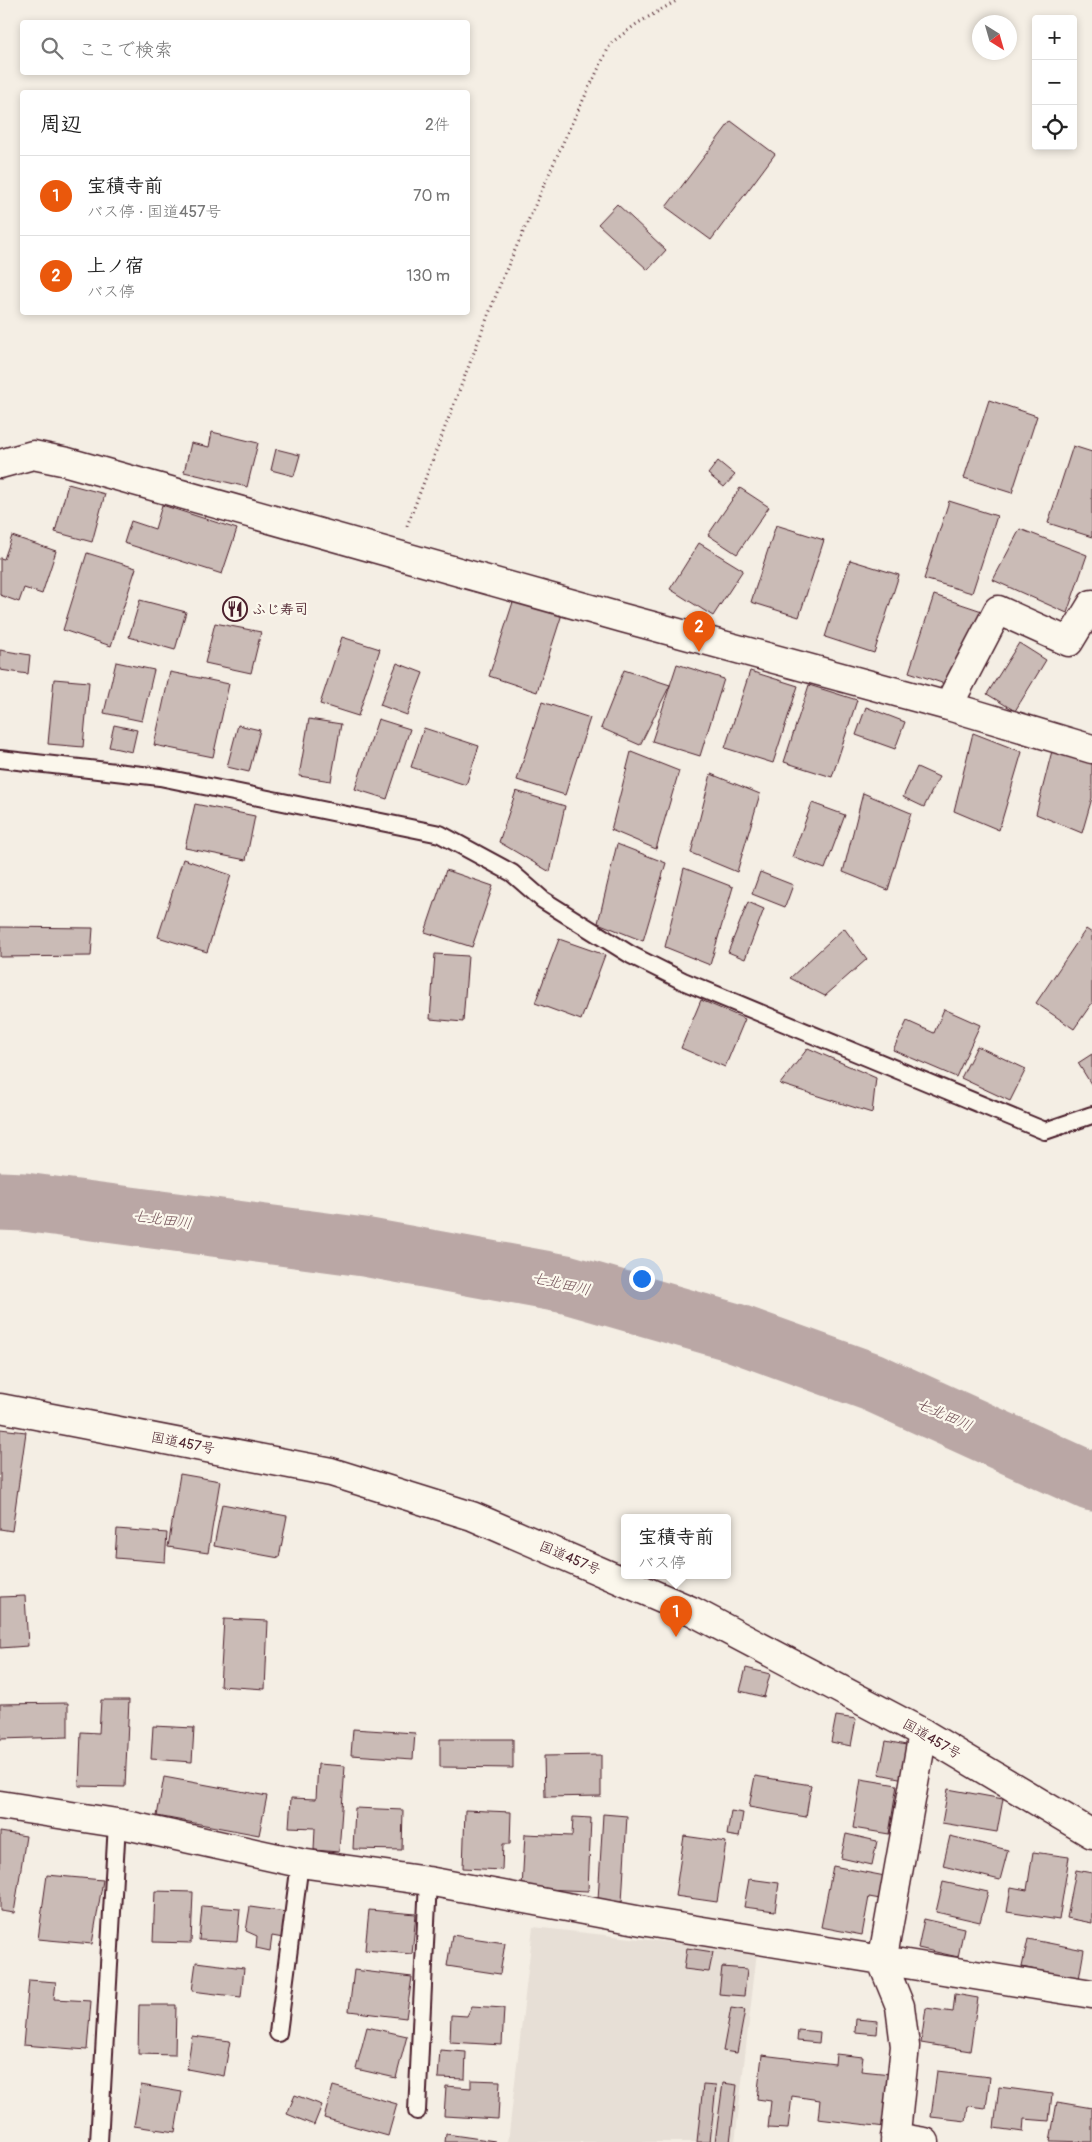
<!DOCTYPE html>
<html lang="ja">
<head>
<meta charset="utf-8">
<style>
  body { margin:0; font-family:Pangolin,"Klee One",sans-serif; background:#f6f6f6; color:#222 }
  .controls { position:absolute; right:15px; top:15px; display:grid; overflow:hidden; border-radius:5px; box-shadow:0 2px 8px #0003 }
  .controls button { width:45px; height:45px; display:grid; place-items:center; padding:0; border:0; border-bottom:1px solid #e0e0e0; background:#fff; color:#222; font:25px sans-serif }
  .compass { position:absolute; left:972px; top:15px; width:45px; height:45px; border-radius:50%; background:#fff; box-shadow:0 2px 8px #0003; rotate:143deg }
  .you { position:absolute; left:641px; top:1278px; width:18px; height:18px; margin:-12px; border:4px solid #fff; border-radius:50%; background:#1a73e8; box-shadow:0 0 0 8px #1a73e833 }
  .badge { display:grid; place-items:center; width:32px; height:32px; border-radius:50%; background:#ea580c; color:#fff; font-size:16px; font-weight:700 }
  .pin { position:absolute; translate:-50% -41px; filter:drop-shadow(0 1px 2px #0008) }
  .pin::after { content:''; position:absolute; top:26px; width:18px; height:15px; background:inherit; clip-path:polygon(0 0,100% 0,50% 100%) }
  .popup { position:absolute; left:621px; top:1514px; width:110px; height:65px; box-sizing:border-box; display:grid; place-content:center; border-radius:5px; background:#fff; filter:drop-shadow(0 1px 4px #0005); font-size:16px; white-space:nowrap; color:#767676 }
  .popup b { font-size:19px; color:#222 }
  .popup::after { content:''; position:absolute; left:50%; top:100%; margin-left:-10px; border:10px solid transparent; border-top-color:#fff }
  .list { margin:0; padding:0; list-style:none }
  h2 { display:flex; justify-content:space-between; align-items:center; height:65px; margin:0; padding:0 20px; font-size:21px }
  h2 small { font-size:16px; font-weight:400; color:#767676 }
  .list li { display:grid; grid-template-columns:32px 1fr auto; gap:15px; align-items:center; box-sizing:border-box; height:80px; padding:0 20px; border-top:1px solid #e0e0e0 }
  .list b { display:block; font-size:19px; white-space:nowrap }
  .list p { margin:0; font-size:16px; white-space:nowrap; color:#767676 }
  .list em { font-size:16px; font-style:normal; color:#767676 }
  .icon { flex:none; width:28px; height:28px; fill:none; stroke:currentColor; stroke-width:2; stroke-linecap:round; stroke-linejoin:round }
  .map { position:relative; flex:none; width:1092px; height:2142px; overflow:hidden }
  .search { position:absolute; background:#fff; box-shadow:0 2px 8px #0003; left:20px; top:20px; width:450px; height:55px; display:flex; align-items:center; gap:12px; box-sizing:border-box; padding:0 18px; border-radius:5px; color:#767676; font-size:19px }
  .panel { position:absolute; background:#fff; box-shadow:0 2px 8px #0003; left:20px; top:90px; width:450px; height:225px; border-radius:5px }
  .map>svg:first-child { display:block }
  .built { fill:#e7dfd6 }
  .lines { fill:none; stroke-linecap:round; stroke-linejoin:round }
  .river { stroke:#baa7a5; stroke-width:59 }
  .building { fill:#cabbb6; stroke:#4a1f2b }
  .service-casing { stroke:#4a1f2b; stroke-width:20 }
  .minor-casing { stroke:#4a1f2b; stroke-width:31 }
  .trunk-casing { stroke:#4a1f2b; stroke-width:31 }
  .path { stroke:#4a1f2b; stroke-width:3; stroke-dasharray:1 4; stroke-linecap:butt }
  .service { stroke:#fbf7ec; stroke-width:16 }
  .minor { stroke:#fbf7ec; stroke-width:28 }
  .trunk { stroke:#fbf7ec; stroke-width:28 }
  .labels { text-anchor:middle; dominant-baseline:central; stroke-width:4.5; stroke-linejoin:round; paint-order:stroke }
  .poi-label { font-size:14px; font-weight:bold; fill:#4a1f2b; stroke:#fbf7ec; text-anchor:start }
  .street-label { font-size:14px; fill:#4a1f2b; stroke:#fbf7ec }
  .water-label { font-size:15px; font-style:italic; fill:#714f56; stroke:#fbf7ec }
</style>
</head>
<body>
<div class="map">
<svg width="1092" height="2142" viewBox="0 0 1092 2142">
  <rect width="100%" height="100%" fill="#f4eee4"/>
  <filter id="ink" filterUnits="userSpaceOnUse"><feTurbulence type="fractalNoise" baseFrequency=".02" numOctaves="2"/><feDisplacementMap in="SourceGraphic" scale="10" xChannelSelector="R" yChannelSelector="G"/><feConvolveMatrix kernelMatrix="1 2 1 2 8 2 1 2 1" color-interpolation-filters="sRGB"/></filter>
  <g filter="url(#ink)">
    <path class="built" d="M533,1927L757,1952L735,2142H508Z"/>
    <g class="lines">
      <path class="river" d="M0,1201L24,1202L364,1247L566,1284L733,1332L872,1382L1092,1482"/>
    </g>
    <path class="building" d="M731,121L775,154L711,240L666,207Z
      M617,204L666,250L648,270L598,224Z
      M989,400L1037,416L1012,493L964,478Z
      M212,432L258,443L247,487L184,472L191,443L209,447Z
      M1073,446L1092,452V537L1048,523Z
      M276,449L300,455L294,476L271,470Z
      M718,461L735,475L724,487L708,474Z
      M68,484L105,494L92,542L55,532Z
      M740,488L769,507L737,554L708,535Z
      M949,501L997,516L972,593L924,579Z
      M162,505L237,529L222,574L124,543L131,521L155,529Z
      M776,525L824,540L799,617L751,602Z
      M1020,529L1087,555L1067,613L993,580Z
      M12,536L56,551L42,594L24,588L19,602L0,595V558L4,559Z
      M699,543L743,570L713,616L670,589Z
      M87,553L136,568L111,646L63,630Z
      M850,560L899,575L874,653L825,637Z
      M934,595L982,611L957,688L909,672Z
      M514,599L562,614L537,692L489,676Z
      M140,600L186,612L175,650L129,637Z
      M215,623L261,632L251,673L205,663Z
      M342,637L380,649L358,716L320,704Z
      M1019,643L1046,660L1015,711L987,694Z
      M0,650L30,655L28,674L0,670Z
      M116,662L154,670L142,721L104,713Z
      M397,663L423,673L407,715L380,705Z
      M677,664L724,679L700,756L652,741Z
      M624,670L670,685L640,745L601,728Z
      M750,671L798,686L773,763L725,748Z
      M170,672L229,684L213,757L154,745Z
      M54,679L89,682L83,747L48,744Z
      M809,685L857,700L832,777L784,762Z
      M542,702L590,718L565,795L517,780Z
      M866,707L905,722L895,749L856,735Z
      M309,719L341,724L331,781L299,776Z
      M378,719L410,729L387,799L355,789Z
      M114,725L137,730L132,752L109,747Z
      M238,725L260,730L249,772L227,767Z
      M424,728L479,746L466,785L411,767Z
      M973,733L1022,752L999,830L954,811Z
      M1056,735L1092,750V798L1082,833L1036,814Z
      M631,752L679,771L656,849L611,830Z
      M917,767L939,777L924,807L903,797Z
      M711,774L760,794L737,872L691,853Z
      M516,791L565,806L550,872L499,842Z
      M863,793L911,813L888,890L843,872Z
      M812,803L845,815L825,869L792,857Z
      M195,804L255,816L246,860L185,848Z
      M617,844L666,863L643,941L598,923Z
      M183,859L231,875L207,952L158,937Z
      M684,868L733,887L710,965L665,947Z
      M446,870L493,886L472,947L425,932Z
      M760,872L793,885L785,907L752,894Z
      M748,902L764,909L745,959L728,952Z
      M0,927L93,928L91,956L0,957Z
      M844,928L867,959L825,996L790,978Z
      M1086,929L1092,933V1003L1074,1029L1036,1003Z
      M559,939L605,955L581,1020L535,1003Z
      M435,954L468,956L463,1022L430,1019Z
      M701,1000L745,1019L725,1067L681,1048Z
      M944,1009L980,1025L956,1077L893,1050L907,1021L934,1033Z
      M977,1046L1026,1069L1010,1101L961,1078Z
      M808,1048L876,1078L872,1113L780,1084Z
      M1092,1054V1084H1091L1078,1063Z
      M0,1429L26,1432L12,1531L0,1529Z
      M180,1474L220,1481L208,1553L168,1547Z
      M222,1504L287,1516L279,1558L214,1546Z
      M117,1529L167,1533L165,1562L115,1558Z
      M25,1596L28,1646L0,1648V1597Z
      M224,1619L268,1621L265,1689L220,1686Z
      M746,1668L770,1674L764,1697L740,1691Z
      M101,1700H129L125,1787L79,1786L81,1732L99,1733Z
      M68,1703V1737L0,1739V1704Z
      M836,1716L856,1719L851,1746L831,1742Z
      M153,1726L194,1728L192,1762L151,1759Z
      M353,1729L415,1733L413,1759L351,1755Z
      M440,1739H513V1768L440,1767Z
      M886,1741L911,1746L904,1779L879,1774Z
      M601,1755V1796L545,1797L544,1756Z
      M318,1764L345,1766L339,1852L314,1850L315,1828L289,1827L291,1798L316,1799Z
      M755,1776L811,1785L806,1817L749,1807Z
      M164,1777L267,1796L259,1835L157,1816Z
      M861,1779L897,1785L889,1834L853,1828Z
      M948,1789L1003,1799L997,1832L942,1823Z
      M355,1808L403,1810L402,1850L353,1849Z
      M465,1810L511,1812L510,1844H503L502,1870L463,1868Z
      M731,1811L743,1813L739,1837L727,1835Z
      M603,1814L627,1816L622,1902L598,1900Z
      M573,1817L591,1818L588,1891L522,1888L525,1834L572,1836Z
      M0,1832L26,1836L14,1913L0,1911Z
      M846,1834L877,1841L872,1865L841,1858Z
      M684,1836L726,1842L717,1902L675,1896Z
      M950,1836L1008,1850L1000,1880L943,1866Z
      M1033,1852L1069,1857L1059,1920L1007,1912L1011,1887L1027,1890Z
      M833,1866L885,1876L880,1899L869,1897L862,1935L821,1927Z
      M1076,1870L1092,1873V1923L1067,1918Z
      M47,1875L103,1880L92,1944L38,1939Z
      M749,1879L779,1883L775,1911L744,1907Z
      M943,1882L988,1892L980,1922L936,1912Z
      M155,1891L193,1892L191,1943L153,1942Z
      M202,1906L240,1909L237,1942L199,1940Z
      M250,1907L286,1912L283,1938L272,1936L270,1951L256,1948L257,1936L246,1931Z
      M369,1910L416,1914L412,1954L365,1950Z
      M924,1919L964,1928L958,1957L918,1948Z
      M452,1935L505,1943L500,1974L447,1966Z
      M1028,1939L1084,1950L1079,1979L1022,1967Z
      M687,1948L713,1952L709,1972L684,1969Z
      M196,1962L244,1968L241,1997L192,1991Z
      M722,1967L747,1969L744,1996L719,1994Z
      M354,1970L412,1977L406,2018L349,2011Z
      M29,1980L56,1982L54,1999L91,2001L87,2050L23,2045Z
      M955,1994L978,1998L970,2051L921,2043L926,2008L953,2012Z
      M139,2005H176L175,2055L138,2054Z
      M472,2006L504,2008L502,2045L450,2042L451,2015L467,2016Z
      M731,2008L745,2010L737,2053L723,2051Z
      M856,2019L878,2021L877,2034L855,2032Z
      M367,2027L407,2036L396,2078L356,2069Z
      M798,2030L820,2032L819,2043L797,2041Z
      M192,2036L230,2041L224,2076L187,2069Z
      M440,2050L466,2052L465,2079L438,2078Z
      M836,2054L863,2057L861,2071L891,2074L885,2127L818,2119L820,2100L792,2096L788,2129L768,2128L771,2101L757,2099L762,2055L835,2064Z
      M937,2071L990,2077L986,2108L968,2106L966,2121L931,2117Z
      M471,2080L500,2081L498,2119L444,2116L446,2086L471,2088Z
      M723,2083L737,2085L730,2142H715Z
      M141,2085L182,2092L175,2132L134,2126Z
      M703,2085L716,2086L710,2142H697Z
      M333,2086L397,2104L388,2136L324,2118Z
      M999,2087L1052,2094L1049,2121L1024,2119L1023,2132L994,2128Z
      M295,2095L322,2105L314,2125L287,2114Z
      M1057,2102L1092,2108V2142L1050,2141Z
      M446,2134L495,2141V2142H445Z"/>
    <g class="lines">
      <defs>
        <path id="service" d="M0,759L160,777L440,834L512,873L543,900L631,955L683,981L1045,1131L1092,1115
          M278,2033L300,1863
          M417,2111L428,1881
          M99,2142L117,1823"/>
        <path id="minor" d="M0,464L33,455L67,462L623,618L948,706L1092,749
          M948,706L998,610L1069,642L1092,604
          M0,1805L117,1823L300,1863L428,1881L647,1922L1092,1994
          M895,2137L925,2142
          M895,2142L905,2046L900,2006L882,1962L923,1733"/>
        <path id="trunk" d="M0,1408L331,1472L472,1516L692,1611L923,1733L1092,1834"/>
      </defs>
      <use href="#service" class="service-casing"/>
      <use href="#minor" class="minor-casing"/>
      <use href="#trunk" class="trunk-casing"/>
      <path class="path" d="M407,526L503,277L570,127L611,43L638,23L678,0"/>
      <use href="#service" class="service"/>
      <use href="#minor" class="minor"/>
      <use href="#trunk" class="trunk"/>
    </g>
  </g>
  <defs>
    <symbol id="restaurant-ring" viewBox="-11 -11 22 22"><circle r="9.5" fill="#fbf7ec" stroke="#4a1f2b" stroke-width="1.5"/><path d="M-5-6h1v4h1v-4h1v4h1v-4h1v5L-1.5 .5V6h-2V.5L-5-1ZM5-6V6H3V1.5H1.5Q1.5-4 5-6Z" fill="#4a1f2b"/></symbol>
  </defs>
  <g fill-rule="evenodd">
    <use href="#restaurant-ring" x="221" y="595" width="28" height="28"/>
  </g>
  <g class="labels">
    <g class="poi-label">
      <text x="252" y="609">ふじ寿司</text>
    </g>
    <g class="street-label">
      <text transform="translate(183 1443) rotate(11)">国道457号</text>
      <text transform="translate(570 1558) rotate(23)">国道457号</text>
      <text transform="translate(932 1739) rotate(30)">国道457号</text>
    </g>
    <g class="water-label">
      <text transform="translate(162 1220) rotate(8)">七北田川</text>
      <text transform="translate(561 1284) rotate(13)">七北田川</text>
      <text transform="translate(944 1415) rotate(24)">七北田川</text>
    </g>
  </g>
</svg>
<div class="controls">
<button>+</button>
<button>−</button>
<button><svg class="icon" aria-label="locate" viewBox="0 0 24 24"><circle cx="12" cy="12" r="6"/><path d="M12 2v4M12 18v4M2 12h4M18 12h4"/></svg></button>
</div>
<svg class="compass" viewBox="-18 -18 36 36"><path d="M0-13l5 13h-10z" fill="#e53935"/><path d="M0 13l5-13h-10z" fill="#767676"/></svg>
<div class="you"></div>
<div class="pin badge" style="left:676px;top:1637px">1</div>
<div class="popup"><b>宝積寺前</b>バス停</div>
<div class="pin badge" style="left:699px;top:652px">2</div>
<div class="search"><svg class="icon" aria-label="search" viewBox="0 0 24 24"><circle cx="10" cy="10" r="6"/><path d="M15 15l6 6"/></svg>ここで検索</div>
<section class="panel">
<h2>周辺<small>2件</small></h2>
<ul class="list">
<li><span class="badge">1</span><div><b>宝積寺前</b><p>バス停 · 国道457号</p></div><em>70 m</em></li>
<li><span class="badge">2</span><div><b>上ノ宿</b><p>バス停</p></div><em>130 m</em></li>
</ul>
</section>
</div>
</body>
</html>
